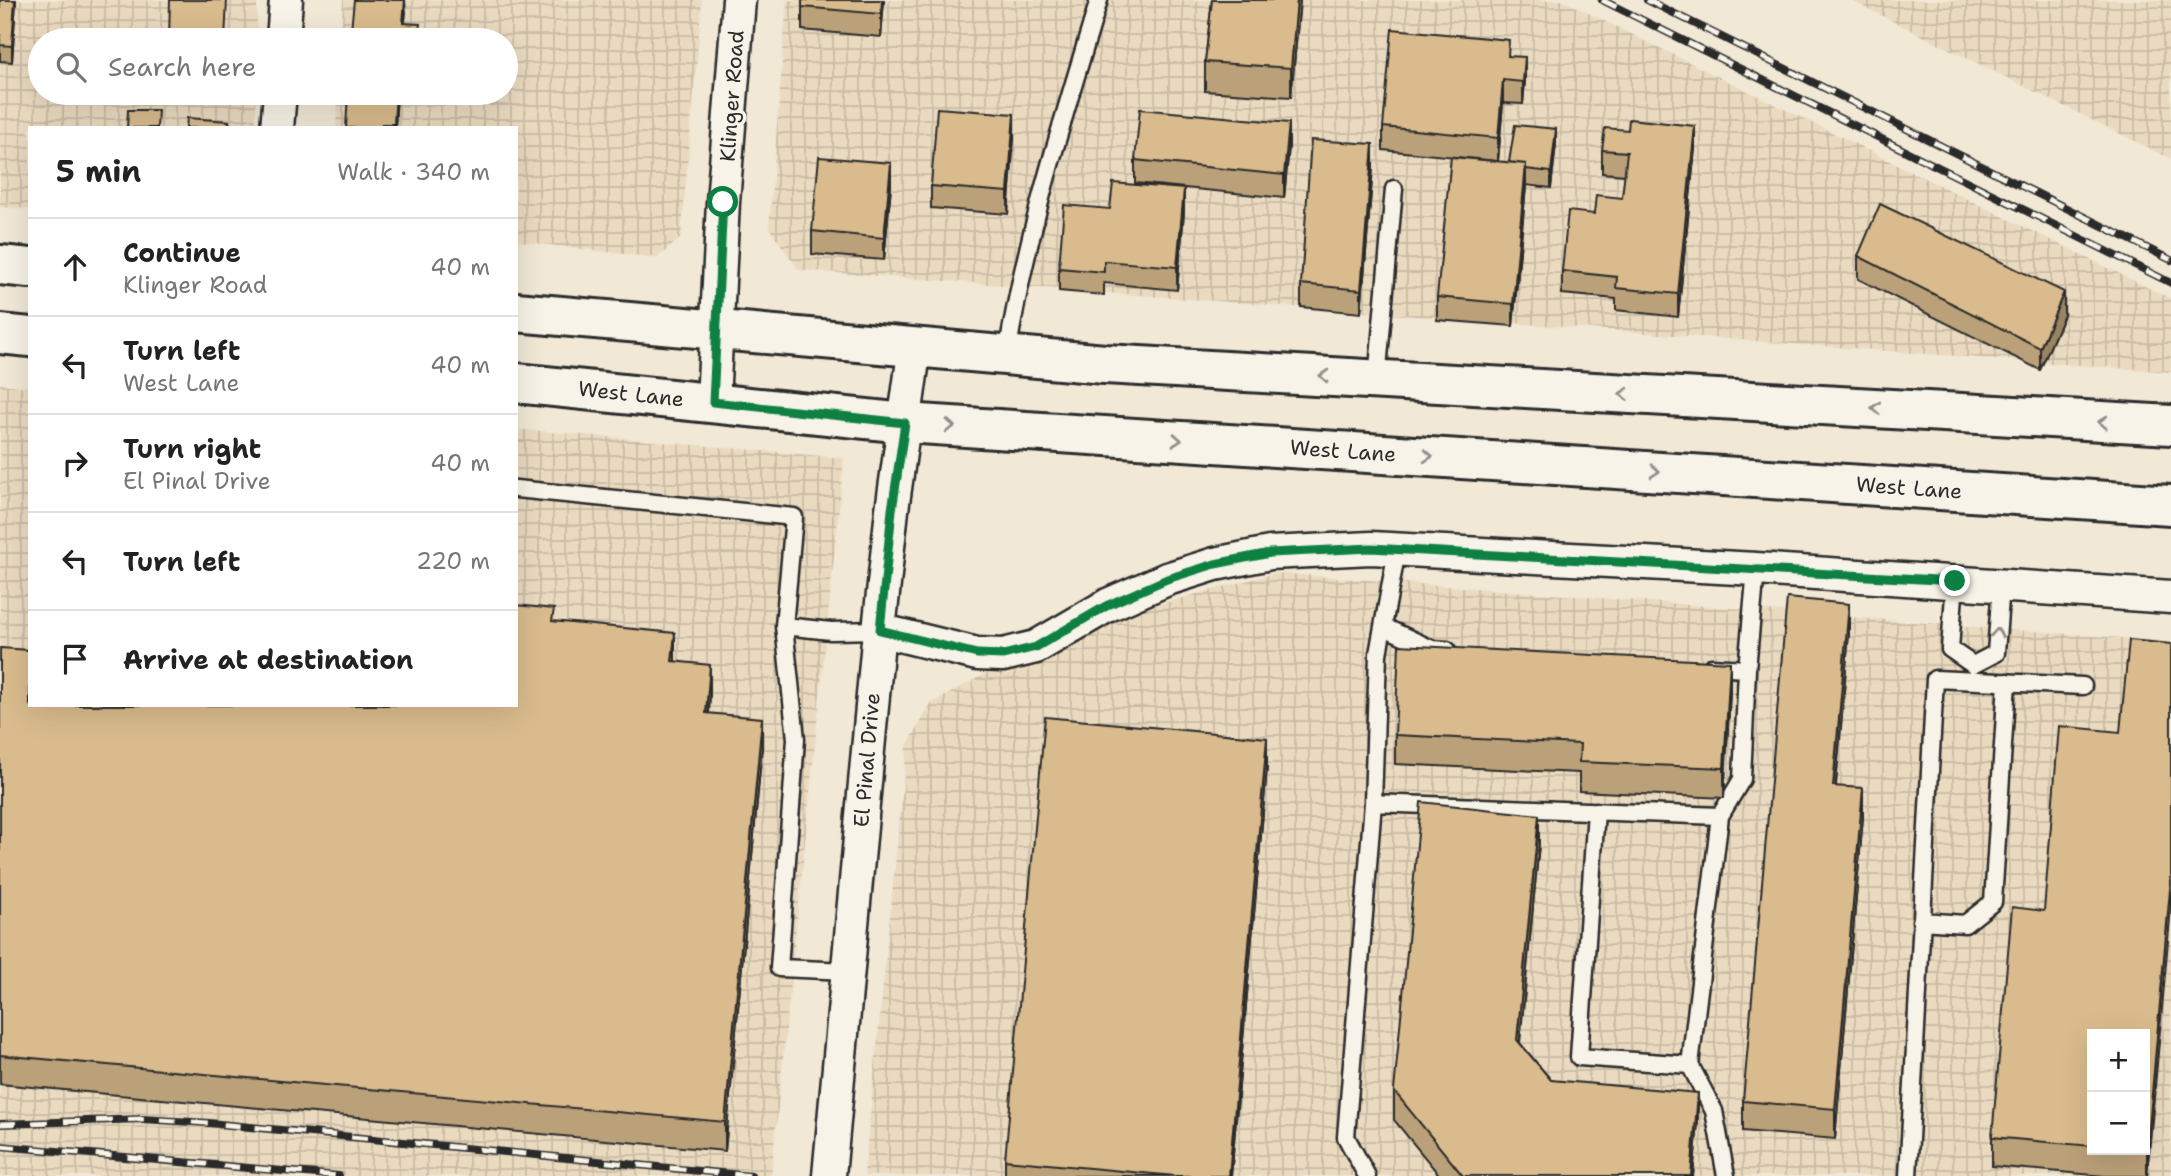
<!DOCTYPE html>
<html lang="en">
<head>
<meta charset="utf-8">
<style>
  body { margin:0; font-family:"Shantell Sans",sans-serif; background:#f6f6f6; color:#222 }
  .controls { position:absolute; right:21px; bottom:21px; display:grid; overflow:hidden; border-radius:0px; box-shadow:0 7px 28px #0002 }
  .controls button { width:63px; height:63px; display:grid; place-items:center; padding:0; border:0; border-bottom:2px solid #e0e0e0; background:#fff; color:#222; font:35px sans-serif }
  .stop { position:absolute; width:21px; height:21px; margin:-16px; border:5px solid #0b8043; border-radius:50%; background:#fff }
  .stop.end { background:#0b8043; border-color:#fff; box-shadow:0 2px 7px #0008 }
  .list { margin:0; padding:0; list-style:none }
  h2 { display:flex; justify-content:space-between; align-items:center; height:91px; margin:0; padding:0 28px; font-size:30px }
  h2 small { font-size:23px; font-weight:400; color:#767676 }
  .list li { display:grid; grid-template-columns:46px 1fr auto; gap:21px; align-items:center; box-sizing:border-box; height:98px; padding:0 28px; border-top:2px solid #e0e0e0 }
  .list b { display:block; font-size:26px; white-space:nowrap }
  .list p { margin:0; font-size:23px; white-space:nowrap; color:#767676 }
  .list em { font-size:23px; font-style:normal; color:#767676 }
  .icon { flex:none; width:38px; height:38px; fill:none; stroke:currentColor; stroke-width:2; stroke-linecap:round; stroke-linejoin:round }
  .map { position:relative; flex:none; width:2171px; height:1176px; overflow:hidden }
  .search { position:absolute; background:#fff; box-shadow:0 7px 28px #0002; left:28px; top:28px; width:490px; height:77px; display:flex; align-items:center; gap:18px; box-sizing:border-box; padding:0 24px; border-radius:38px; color:#767676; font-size:26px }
  .panel { position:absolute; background:#fff; box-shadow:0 7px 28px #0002; left:28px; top:126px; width:490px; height:581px; border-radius:0px }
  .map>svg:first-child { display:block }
  .industrial { fill:url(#industrial-grid); fill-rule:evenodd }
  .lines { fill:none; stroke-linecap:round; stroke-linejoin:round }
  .service-casing { stroke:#2b2b2b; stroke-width:21 }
  .minor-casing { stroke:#2b2b2b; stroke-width:37 }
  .secondary-casing { stroke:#2b2b2b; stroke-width:44 }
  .service { stroke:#f7f3e8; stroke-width:16 }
  .minor { stroke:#f7f3e8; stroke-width:32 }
  .secondary { stroke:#f7f3e8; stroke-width:38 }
  .rail-casing { stroke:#2b2b2b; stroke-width:8 }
  .rail { stroke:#f7f3e8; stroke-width:5; stroke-dasharray:16; stroke-linecap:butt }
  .wall { fill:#bba179; stroke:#2b2b2b; stroke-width:2; fill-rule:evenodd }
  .shaded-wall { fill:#988363; stroke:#2b2b2b; stroke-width:2 }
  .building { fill:#d9bb8d; stroke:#2b2b2b; stroke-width:2 }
  .oneway { stroke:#918f8a }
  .route { stroke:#0b8043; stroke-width:9 }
  .labels { text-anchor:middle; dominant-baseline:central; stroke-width:7; stroke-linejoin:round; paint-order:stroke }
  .street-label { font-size:21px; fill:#2b2b2b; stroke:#f7f3e8 }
</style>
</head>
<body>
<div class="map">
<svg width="2171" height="1176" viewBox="0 0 2171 1176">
  <defs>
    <pattern id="industrial-grid" width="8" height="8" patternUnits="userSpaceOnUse" patternTransform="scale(1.75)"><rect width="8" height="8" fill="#eadac0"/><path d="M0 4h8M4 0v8" fill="none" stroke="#c9bba5"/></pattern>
  </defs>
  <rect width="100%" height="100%" fill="#f1e8d6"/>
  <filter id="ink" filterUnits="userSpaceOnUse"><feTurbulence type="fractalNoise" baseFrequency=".0143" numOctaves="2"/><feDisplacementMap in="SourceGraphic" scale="14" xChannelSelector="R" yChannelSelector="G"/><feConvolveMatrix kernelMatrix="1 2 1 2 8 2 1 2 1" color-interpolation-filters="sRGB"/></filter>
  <g filter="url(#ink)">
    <path class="industrial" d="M0,0H257V40H40V93H256V128H30V209L0,207Z
      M343,0H702L681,238L657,258L516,241V128H336L338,93H506V40H341Z
      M787,0H1562L2171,299V372L799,270L769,228Z
      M1850,0H2171V159Z
      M0,384L30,387V705H516V429L844,458L771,1176H0Z
      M1276,573L2160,641L2171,660V1176H864L907,746L931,704L1063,630ZM2092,1034H2145V1150H2092Z"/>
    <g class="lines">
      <defs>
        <path id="service" d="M1007,355C1026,233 1064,117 1099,0
          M1377,380L1394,189
          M516,489L794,517L784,626L831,631L879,630
          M1955,581L1950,649L1973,665L1996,653L2001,585
          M784,626L796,739L779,968L848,971
          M1384,627L1432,649L1447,650
          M1711,667L1747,669L1756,569
          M1373,803L1720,816
          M1596,811L1579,1057L1690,1065
          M1921,921L1965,924L1993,902L2007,682
          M1367,1176L1346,1137L1373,803L1378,654L1397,550
          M1726,1176L1714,1111L1690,1065L1720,816L1742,779L1747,669
          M1908,1176L1935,679L2083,686"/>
        <path id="minor" d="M283,40L286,0
          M277,128L280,93
          M713,402L723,202L739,0
          M879,630L977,654L1003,655L1036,647L1108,605L1167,579L1215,564L1270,553L1371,548L1756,569L2171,597
          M829,1176L879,630L892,510L915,346"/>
        <path id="secondary" d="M0,265L30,268
          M516,312L1105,364L2171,425
          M0,334L30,337
          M516,383L905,423L2171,505"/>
      </defs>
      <use href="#service" class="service-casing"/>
      <use href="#minor" class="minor-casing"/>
      <use href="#secondary" class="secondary-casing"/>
      <use href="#service" class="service"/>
      <use href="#minor" class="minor"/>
      <use href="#secondary" class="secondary"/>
      <defs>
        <path id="rail" d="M1602,0L2171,283
          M1647,0L2171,260
          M0,1124L142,1119L209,1123L751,1176
          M0,1146L339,1176"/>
      </defs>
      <use href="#rail" class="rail-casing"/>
      <use href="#rail" class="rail"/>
    </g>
    <path class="wall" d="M0,0H16L12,62L0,61Z
      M802,0H884L881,37L802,30Z
      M1212,0H1300L1291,97L1205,91V62Z
      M1509,56L1525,80L1523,104L1503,103L1498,161L1383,150V127Z
      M397,93L395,128H346Z
      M1014,137L1008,214L931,208V186Z
      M1556,144L1551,188L1526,185L1513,326L1437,320V297L1509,162Z
      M1289,146L1284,198L1135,183V160Z
      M1695,148L1678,317L1616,310V299L1562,294V271L1594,214L1622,198L1625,175L1602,173V150Z
      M1373,167L1361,313L1301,307V284Z
      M891,186L884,260L812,254V231Z
      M1110,209L1184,212L1177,290L1104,283V295L1059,291V268Z
      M1858,256L2064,315L2040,370L1858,279Z
      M554,622L675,661L710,694L709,713L762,747L725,1151L0,1084V648L516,705Z
      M1849,633L1836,786L1863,817L1835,1139L1743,1131V1101Z
      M2171,644L2147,1176H2105L1992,1166V1137L2044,911L2120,732ZM2092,1034L2145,1150H2092Z
      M1730,691L1724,798L1579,791V773L1395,764V735Z
      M1267,767L1231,1176H1005V1160Z
      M1539,844L1520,1043L1551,1080L1698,1122L1693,1176H1440L1394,1120V1091Z"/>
    <path class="shaded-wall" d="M15,0H16L12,62V46Z
      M405,0L406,13L403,39V23Z
      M882,0H884L881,37V14Z
      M1297,0H1300L1291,97V68Z
      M1525,57V80L1523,104V82Z
      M1503,80V103L1498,161V138Z
      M396,93H397L395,128H394Z
      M1014,114V137L1008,214V192Z
      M1289,123V146L1284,198V175Z
      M1695,126V148L1678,317V294Z
      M1556,129V144L1551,188V172Z
      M1373,144V167L1361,313V290Z
      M891,163V186L884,260V238Z
      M1526,164V187L1513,326V304Z
      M1184,189V212L1177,290V267Z
      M2064,292V315L2040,370V348Z
      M1849,604V633L1833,815V786Z
      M675,633V662L672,661Z
      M1730,662V691L1724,798V768Z
      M710,665V694L706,742V713Z
      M762,718V747L725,1151V1122Z
      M1267,738V767L1231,1176H1229Z
      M1863,788V817L1835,1139V1109Z
      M1539,815V844L1517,1069V1040Z
      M2171,878V907L2147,1176V1150Z
      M1698,1093V1122L1693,1176H1691Z"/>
    <path class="building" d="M0,0H15L12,46L0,45Z
      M170,0H227L225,40H169Z
      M354,0H405L403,23L420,24L418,40H350Z
      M802,0H882L881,14L802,7Z
      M1212,0H1297L1291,68L1205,62Z
      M1392,29L1509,40L1508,56L1525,57L1523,82L1503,80L1498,138L1383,127Z
      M348,93H396L394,124H382V128H346Z
      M937,108L1014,114L1008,192L931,186Z
      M1140,109L1289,123L1284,175L1135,160Z
      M128,110H158L157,128H127Z
      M187,118L229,121V128H186Z
      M1629,119L1695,126L1678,294L1616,288L1617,277L1562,271L1568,211L1594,214L1596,195L1622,198L1627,152L1602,150L1605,128L1628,130Z
      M1515,125L1556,129L1551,172L1526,169V164L1509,162Z
      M1311,140L1373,144L1361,290L1301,284Z
      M819,157L891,163L884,238L812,231Z
      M1451,157L1526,164L1513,304L1437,297Z
      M1113,183L1184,189L1177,267L1104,261V272L1059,268L1064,205L1110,209Z
      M1880,204L2064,292L2040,348L1858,256Z
      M1787,598L1849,604L1833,786L1863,788L1835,1109L1743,1101Z
      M516,605L554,609L552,621L675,633L672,661L710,665L706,713L762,718L725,1122L0,1055V648L30,650V705H516Z
      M2129,640L2171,644V878L2147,1150H2138H2145V1034H2092V1146L1992,1137L2012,907L2044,911L2059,726L2120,732Z
      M1399,645L1730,662L1724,768L1579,762L1580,744L1395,735Z
      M1045,717L1267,738L1229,1176H1175L1005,1160Z
      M1421,802L1539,815L1517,1040L1551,1080L1698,1093L1691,1176H1463L1394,1091Z"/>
    <defs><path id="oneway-chevron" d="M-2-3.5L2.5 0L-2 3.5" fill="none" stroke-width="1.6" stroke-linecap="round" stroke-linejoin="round" transform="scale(1.75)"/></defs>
    <g class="oneway">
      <use href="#oneway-chevron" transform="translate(1324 376) rotate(-177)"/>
      <use href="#oneway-chevron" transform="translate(1624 394) rotate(-177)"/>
      <use href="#oneway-chevron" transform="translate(1876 408) rotate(-177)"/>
      <use href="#oneway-chevron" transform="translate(2103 422) rotate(-177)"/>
      <use href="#oneway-chevron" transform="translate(950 426) rotate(4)"/>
      <use href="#oneway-chevron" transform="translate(1177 440) rotate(4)"/>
      <use href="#oneway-chevron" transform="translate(1428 456) rotate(4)"/>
      <use href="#oneway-chevron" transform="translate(1655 471) rotate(4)"/>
      <use href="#oneway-chevron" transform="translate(1997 633) rotate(-86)"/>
    </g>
  </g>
  <g class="lines" filter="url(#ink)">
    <path class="route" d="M723,202L713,402L905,423L892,510L880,630L977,654L1003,655L1036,647L1108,605L1167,579L1215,564L1270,553L1371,548L1955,581"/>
  </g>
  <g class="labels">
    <g class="street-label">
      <text transform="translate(732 96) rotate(-86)">Klinger Road</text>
      <text transform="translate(631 394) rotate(6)">West Lane</text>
      <text transform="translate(1343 451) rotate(4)">West Lane</text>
      <text transform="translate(1909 488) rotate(4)">West Lane</text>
      <text transform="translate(867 760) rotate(-85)">El Pinal Drive</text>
    </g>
  </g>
</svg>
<div class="controls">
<button>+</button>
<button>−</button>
</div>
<div class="stop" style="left:723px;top:202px"></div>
<div class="stop end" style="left:1955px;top:581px"></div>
<div class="search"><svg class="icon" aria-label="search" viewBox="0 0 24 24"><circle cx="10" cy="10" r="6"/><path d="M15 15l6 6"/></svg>Search here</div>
<section class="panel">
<h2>5 min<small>Walk · 340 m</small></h2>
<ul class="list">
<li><svg class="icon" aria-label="ahead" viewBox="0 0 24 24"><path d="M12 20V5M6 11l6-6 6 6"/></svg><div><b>Continue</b><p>Klinger Road</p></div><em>40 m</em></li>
<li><svg class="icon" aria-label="left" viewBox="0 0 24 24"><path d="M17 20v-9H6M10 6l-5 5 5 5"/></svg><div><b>Turn left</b><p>West Lane</p></div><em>40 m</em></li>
<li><svg class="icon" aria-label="right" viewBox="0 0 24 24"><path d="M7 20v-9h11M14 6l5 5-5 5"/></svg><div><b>Turn right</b><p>El Pinal Drive</p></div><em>40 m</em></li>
<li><svg class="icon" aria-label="left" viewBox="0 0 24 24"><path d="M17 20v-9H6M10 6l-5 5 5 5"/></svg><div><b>Turn left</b></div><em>220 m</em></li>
<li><svg class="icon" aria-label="arrive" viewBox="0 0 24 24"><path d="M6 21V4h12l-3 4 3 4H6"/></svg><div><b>Arrive at destination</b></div></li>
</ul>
</section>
</div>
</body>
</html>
